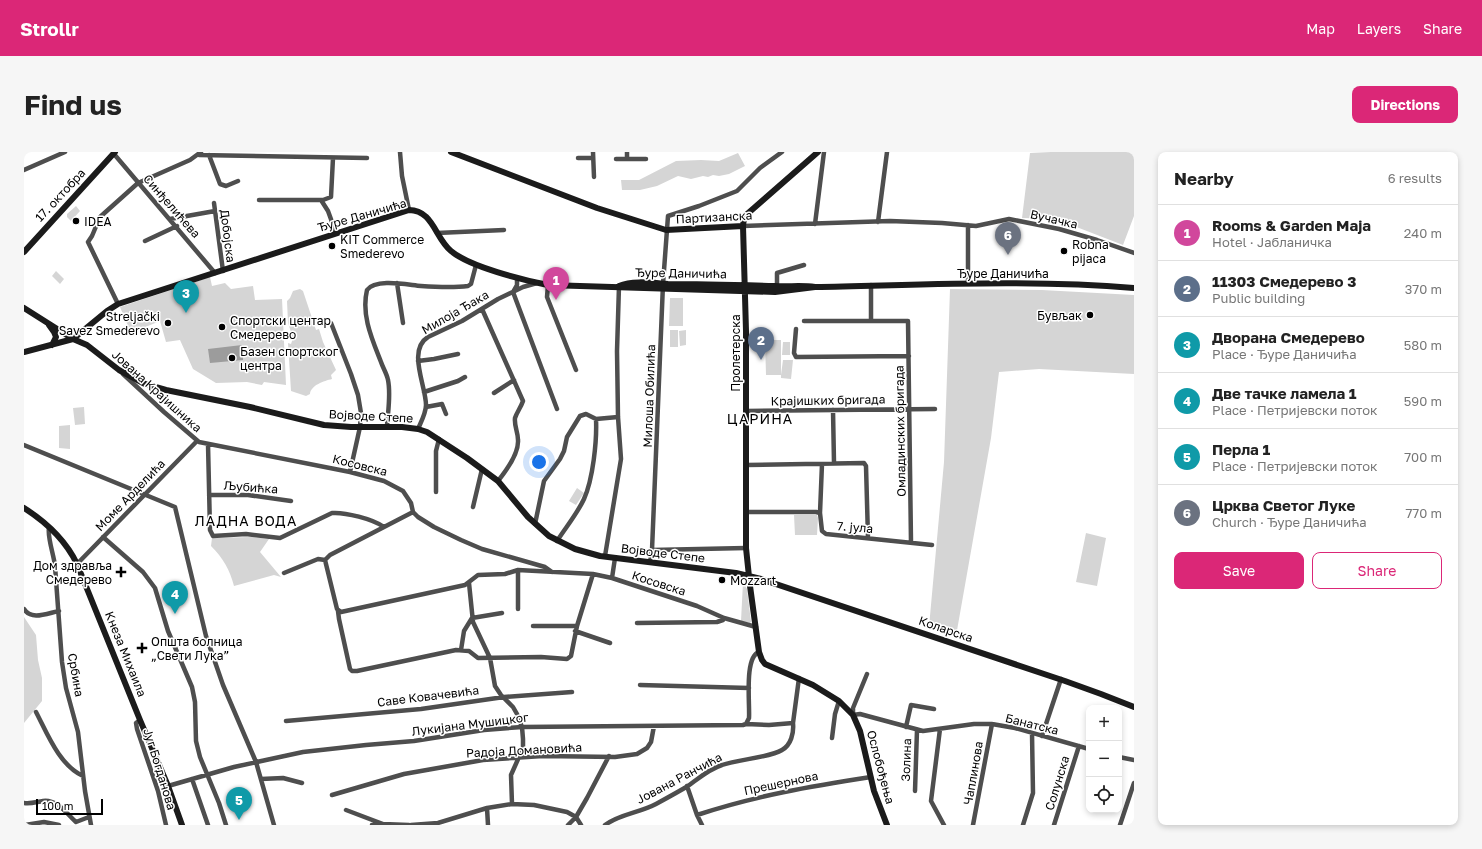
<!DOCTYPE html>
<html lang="en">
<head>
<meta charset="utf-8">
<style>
  body { margin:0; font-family:"Golos Text",sans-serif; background:#f6f6f6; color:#222 }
  .controls { position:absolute; right:12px; bottom:12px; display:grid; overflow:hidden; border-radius:8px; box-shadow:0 2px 6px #0003 }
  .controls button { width:36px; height:36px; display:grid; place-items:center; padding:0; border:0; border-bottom:1px solid #e0e0e0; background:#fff; color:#222; font:20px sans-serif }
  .scale { position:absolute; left:12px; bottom:10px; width:67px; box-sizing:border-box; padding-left:4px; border:2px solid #000; border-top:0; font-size:11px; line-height:14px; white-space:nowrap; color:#000; -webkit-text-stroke:3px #fff; paint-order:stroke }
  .you { position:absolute; left:515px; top:310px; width:14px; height:14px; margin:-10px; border:3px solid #fff; border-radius:50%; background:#1a73e8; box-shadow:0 0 0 6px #1a73e833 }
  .badge { display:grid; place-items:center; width:26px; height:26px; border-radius:50%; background:#db2777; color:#fff; font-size:13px; font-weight:700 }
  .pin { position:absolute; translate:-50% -33px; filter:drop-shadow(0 1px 2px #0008) }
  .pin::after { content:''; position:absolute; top:21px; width:14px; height:12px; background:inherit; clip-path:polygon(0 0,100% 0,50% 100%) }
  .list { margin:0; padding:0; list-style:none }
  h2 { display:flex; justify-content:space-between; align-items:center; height:52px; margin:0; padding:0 16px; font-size:17px }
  h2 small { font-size:13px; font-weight:400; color:#767676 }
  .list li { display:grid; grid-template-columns:26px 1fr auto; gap:12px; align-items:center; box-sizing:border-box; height:56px; padding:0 16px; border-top:1px solid #e0e0e0 }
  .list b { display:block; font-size:15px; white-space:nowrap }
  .list p { margin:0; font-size:13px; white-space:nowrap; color:#767676 }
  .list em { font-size:13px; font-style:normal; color:#767676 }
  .actions { display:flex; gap:8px; padding:12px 16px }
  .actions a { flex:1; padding:9px 0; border:1px solid #db2777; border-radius:8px; text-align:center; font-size:14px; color:#db2777 }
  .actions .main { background:#db2777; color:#fff }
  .icon { flex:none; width:22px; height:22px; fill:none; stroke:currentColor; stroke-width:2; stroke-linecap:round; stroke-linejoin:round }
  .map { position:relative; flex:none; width:1110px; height:673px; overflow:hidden; border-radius:8px }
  header { display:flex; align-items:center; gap:24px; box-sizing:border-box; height:56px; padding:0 20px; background:#db2777; color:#fff }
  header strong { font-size:19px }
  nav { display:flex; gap:22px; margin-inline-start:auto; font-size:14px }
  .intro { display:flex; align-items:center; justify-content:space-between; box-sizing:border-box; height:96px; padding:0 24px }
  h1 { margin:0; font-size:28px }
  .button { padding:10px 18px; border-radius:8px; background:#db2777; color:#fff; font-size:14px; font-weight:700 }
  main { display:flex; gap:24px; padding:0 24px }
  aside { flex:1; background:#fff; border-radius:8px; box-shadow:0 2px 6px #0003 }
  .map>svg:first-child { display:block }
  .green { fill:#d5d5d5 }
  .water { fill:#9c9c9c }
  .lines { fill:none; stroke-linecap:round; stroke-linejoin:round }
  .street { stroke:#4e4e4e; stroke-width:4.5 }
  .secondary { stroke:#1b1b1b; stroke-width:6 }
  .poi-dot { fill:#000; stroke:#fff; stroke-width:1.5 }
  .labels { text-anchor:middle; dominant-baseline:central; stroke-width:3; stroke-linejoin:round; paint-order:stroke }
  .street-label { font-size:12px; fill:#000; stroke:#fff }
  .poi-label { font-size:12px; fill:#000; stroke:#fff; text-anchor:start }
  .quarter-label { font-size:14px; letter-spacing:1px; fill:#000; stroke:#fff }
</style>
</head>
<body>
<header>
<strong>Strollr</strong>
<nav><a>Map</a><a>Layers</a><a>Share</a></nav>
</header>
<div class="intro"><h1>Find us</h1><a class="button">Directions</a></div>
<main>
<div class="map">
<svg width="1110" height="673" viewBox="0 0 1110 673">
  <rect width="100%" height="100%" fill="#fff"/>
  <path class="green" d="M1027,0H1110V64L1099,93L1037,69L1029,67L998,66L1006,1Z
    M714,1L721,14L705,22L695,24L689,23L684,25L679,24L667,27L654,24L633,34L616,38H598L597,28H615L652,9L677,8L695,9Z
    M52,54L56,59L47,69L43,65V62Z
    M32,119L40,127L36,132L28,124Z
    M186,125L188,134L201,131L207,137L229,134L231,148L258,147L262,233L240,230L238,233L223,230L192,231L169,217L156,188L142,190L136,169L107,181L96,155Z
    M276,137L279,139L292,178L295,177L299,190L312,218L307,223L308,227C300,229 287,233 286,242L282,244L267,239L264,191L267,192L269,186L264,171L263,149L266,146L269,139Z
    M926,137L1018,138L1110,143V222L1015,217L975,220L967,286L932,484L905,475L920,310Z
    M646,146H659V174H645Z
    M646,178H654V195H646Z
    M662,178V193L656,194L655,179Z
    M741,188H757V223L759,208H769L767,227L757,226V223H742Z
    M759,190H766V203H758Z
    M60,255L61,272L51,273L49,256Z
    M46,273V297L35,296V274Z
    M553,336L560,341L552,353L545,349Z
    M770,363H793L794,366L793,383H771Z
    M1062,381L1082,386L1073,434L1052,430Z
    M227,385L245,387L236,400L257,425L250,423L210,434C206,418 199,406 187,394L188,386Z
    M719,430L723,437L727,470L726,471L717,469Z
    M0,465L12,483L14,508L18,526V549L0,571Z"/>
  <path class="water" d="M218,193L219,208L186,211L184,197Z"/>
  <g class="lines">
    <path class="street" d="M376,0L378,24L385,58
      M569,0L570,25
      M603,0V7
      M90,2L191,121
      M175,3L343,6
      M185,3L196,32L202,34L214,29
      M554,6H569
      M592,7H622
      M0,18L41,0
      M235,48H299L307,45L309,6
      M297,48L304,59L312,81
      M190,51L199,119
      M146,67L191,59
      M854,70L863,0
      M791,72L800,0
      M944,73V131
      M719,74L866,69L918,71L952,74L985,67L1035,77L1073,88L1110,101
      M413,81L480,78
      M121,89L153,74
      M373,131L379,171
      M524,133L523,145L552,218
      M847,133V169
      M753,134V121L780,113
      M489,140L533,257
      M489,140L493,133V126
      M94,152L64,90L68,84L76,65L114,31L166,8L177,0
      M458,157L499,249C497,255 493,260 491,266C490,274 494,280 494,288C495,302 482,319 474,329
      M780,169H884L887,390
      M307,171L327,222L334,243L337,261L336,275L326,320
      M772,177L770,201L772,205L885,204
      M394,209L410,207L434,202
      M99,222L140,260L175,290L326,320L360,329L379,339L387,351L389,360L394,365L410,375L437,388L458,397L521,415L528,420
      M400,240L434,229L441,225
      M470,241L490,228
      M402,255L418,252L422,262
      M809,258L810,311
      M722,259L911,257
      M363,274C364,259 367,242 364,228C363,222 359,216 357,210C348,187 337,163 343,138C352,126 384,133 397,134C412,135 428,136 444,134L447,132L452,113
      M394,277C397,270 402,261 402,253C402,234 383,198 404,185L438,169L474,147L499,135L513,131
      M184,292L186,378L189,384L222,382L256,386L308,361C321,360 349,367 360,375
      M0,293L151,355L182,484L199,533L232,610L250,673
      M722,313L840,311L842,314L844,386
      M412,340V299L415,287
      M185,343H224L267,349
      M449,355L458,317
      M722,360H792L796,361L798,379L802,382L908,393
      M796,361L798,312
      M511,372L520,329L536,307L540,299L543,285L556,264L562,262L572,267L594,265
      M25,376C23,384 30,404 31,414L38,510L42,536L54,580L61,639L67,673
      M79,385L119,420L131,436L144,479L168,535L171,550L172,589L176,605L195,651L202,673
      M533,389C542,375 553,362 560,347C569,327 573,289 572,267
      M628,398L722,396
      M581,404L597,307L594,265L593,199L595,134
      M301,408L313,457L317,460L441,433L454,423L481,422L494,418L569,422L588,426L673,454L700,466L732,475
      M301,408L306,403L389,360
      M626,410L628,398L639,132L644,64L675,54L713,39L736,16L758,0
      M53,412L173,289
      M494,418V457
      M260,421L294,407L301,408
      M588,426L591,406
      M445,431L449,470L466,506L471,534L477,543L489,555L493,562L498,575L499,587V596L487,623L488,652
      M0,457C7,469 24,461 35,459
      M314,459L315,467L326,517L328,519H333L432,498L445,499L454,506L517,505L543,507L547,504L553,474L569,422
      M613,471L693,470L699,468L700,466
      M509,474H553
      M551,479L586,491
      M437,498L440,479L448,466L478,461
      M843,522L829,556V563L836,562L899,579L950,572H968L991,576L1065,597
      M616,533L725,536
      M12,560C23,581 35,613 59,624
      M116,568L112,571L113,577L134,639L142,673
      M262,569L397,557L480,545L548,540
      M722,572L745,573L769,571L775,526
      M882,575L887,553L910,557
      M916,577L907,649L920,673
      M1018,584L1037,527
      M808,586L811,562L815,549
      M1095,605L1110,608
      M168,627L184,673
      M237,627L259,626L278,631
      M144,634L210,615L279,600L342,593L390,589L460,578L498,575L719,573L722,572L725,566C726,552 720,505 735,500
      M663,634L673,663L678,673
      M891,639L893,578
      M308,643L380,622L459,608L519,604L591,605L613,602L623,596L627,590L630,574
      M0,651C7,652 12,650 19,649C33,647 43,662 52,670L65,665
      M463,656L464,673
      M322,658L359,672
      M673,663C730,644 788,634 847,625
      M1,673L20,670L35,673
      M348,673L359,672L385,673
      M387,673L414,671L463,656L488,652L510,653L543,660L552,665L557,673
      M544,673L552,665L563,646L585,604
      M581,673C596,662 615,661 632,652C643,646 654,640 664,634C675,626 685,617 698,613C714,607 745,606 758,598C767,593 770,581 769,571
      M949,673L968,572
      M999,673L1009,641L1008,581
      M1030,673L1055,594
      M1096,673L1110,631"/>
    <path class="secondary" d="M427,0L573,56L642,78L719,74
      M794,0L722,63L720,66L719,74L722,179V396L726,434L735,500L738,508L741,512L789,533L815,549L829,563L836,579L850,639L863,673
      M0,100L91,0
      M595,134C609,128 629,131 644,132C679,132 715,133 751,134C764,135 777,133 791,135C897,133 1004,127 1110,136
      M0,156L49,187L63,193L95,218L121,232L142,238L226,255L300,273L327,275H378L394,277L403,280L443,306L474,329L504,365L525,384L551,397L576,404L712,421L737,427L1041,529L1077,542L1110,555
      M25,173L30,180L32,185L28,193
      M0,200L49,187L83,159L94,152L385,58C409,58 411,86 427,99C446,115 499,128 524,133L751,140L791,135
      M0,356C22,370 42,389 53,412L116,568L144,634L158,673"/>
  </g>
  <g class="poi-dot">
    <circle cx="52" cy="69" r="4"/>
    <circle cx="308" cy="94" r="4"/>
    <circle cx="1040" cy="99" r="4"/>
    <circle cx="1066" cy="163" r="4"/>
    <circle cx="144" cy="171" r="4"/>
    <circle cx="198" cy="175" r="4"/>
    <circle cx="208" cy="206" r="4"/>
    <path d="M95 414h4v4h4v4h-4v4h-4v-4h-4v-4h4z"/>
    <circle cx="698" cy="428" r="4"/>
    <path d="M116 490h4v4h4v4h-4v4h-4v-4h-4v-4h4z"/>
  </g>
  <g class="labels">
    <g class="street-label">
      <text transform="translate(36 43) rotate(-47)">17. октобра</text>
      <text transform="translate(148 54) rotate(49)">Синђелићева</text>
      <text transform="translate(338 63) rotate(-16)">Ђуре Даничића</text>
      <text transform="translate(690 65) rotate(-3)">Партизанска</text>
      <text transform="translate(1030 67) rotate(13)">Вучачка</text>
      <text transform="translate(204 84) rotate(83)">Добојска</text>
      <text transform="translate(657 121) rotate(1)">Ђуре Даничића</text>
      <text x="979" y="121">Ђуре Даничића</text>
      <text transform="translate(431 160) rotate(-30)">Милоја Ђака</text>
      <text transform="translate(711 201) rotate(-90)">Пролетерска</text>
      <text transform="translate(133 239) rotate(42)">Јована Крајишника</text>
      <text transform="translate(625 244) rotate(-88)">Милоша Обилића</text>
      <text transform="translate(804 248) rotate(-1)">Крајишких бригада</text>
      <text transform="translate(347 264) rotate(3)">Војводе Степе</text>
      <text transform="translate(876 279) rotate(-91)">Омладинских бригада</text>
      <text transform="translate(336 313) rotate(14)">Косовска</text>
      <text transform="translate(227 335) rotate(4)">Љубићка</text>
      <text transform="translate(106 343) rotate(-46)">Моме Арделића</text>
      <text transform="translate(831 375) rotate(5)">7. јула</text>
      <text transform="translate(639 401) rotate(7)">Војводе Степе</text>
      <text transform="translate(635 431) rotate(18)">Косовска</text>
      <text transform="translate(922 477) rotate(19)">Коларска</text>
      <text transform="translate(102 502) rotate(68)">Кнеза Михаила</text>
      <text transform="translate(52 523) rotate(80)">Србина</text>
      <text transform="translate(404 544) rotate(-7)">Саве Ковачевића</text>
      <text transform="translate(446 572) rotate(-7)">Лукијана Мушицког</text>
      <text transform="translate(1008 572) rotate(14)">Банатска</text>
      <text transform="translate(500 598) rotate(-3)">Радоја Домановића</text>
      <text transform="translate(882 608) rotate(-88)">Золина</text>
      <text transform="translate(857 615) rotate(75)">Ослобођења</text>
      <text transform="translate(136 617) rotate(73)">Југ Богданова</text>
      <text transform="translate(949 621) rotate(-80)">Чаплинова</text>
      <text transform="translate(655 626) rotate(-28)">Јована Ранчића</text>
      <text transform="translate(757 631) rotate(-12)">Прешернова</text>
      <text transform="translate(1033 631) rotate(-73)">Солунска</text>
    </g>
    <g class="poi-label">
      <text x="60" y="69">IDEA</text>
      <text x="316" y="87">KIT Commerce<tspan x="316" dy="14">Smederevo</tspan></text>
      <text x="1048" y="92">Robna<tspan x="1048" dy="14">pijaca</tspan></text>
      <text x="1058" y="163" text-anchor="end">Бувљак</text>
      <text x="136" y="164" text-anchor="end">Streljački<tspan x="136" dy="14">Savez Smederevo</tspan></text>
      <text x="206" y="168">Спортски центар<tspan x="206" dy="14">Смедерево</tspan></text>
      <text x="216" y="199">Базен спортског<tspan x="216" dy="14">центра</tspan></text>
      <text x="88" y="413" text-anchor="end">Дом здравља<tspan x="88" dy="14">Смедерево</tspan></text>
      <text x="706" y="428">Mozzart</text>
      <text x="127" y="489">Општа болница<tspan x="127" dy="14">„Свети Лука”</tspan></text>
    </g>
    <g class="quarter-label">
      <text x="736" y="266">ЦАРИНА</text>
      <text x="222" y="368">ЛАДНА ВОДА</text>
    </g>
  </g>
</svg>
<div class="controls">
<button>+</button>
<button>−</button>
<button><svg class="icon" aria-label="locate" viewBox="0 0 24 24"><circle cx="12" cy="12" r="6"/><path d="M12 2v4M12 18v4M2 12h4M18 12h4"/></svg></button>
</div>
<div class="scale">100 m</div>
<div class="you"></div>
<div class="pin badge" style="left:532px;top:148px;background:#d1479c">1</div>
<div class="pin badge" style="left:737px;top:208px;background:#5c6f8a">2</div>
<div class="pin badge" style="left:162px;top:161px;background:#0f9aa8">3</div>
<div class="pin badge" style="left:151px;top:462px;background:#0f9aa8">4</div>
<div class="pin badge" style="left:215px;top:668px;background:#0f9aa8">5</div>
<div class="pin badge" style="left:984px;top:103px;background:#6b7280">6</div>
</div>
<aside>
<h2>Nearby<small>6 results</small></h2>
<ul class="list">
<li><span class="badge" style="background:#d1479c">1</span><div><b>Rooms &amp; Garden Maja</b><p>Hotel · Јабланичка</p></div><em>240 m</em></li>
<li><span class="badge" style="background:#5c6f8a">2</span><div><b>11303 Смедерево 3</b><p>Public building</p></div><em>370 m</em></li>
<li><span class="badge" style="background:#0f9aa8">3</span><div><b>Дворана Смедерево</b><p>Place · Ђуре Даничића</p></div><em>580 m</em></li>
<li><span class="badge" style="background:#0f9aa8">4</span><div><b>Две тачке ламела 1</b><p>Place · Петријевски поток</p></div><em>590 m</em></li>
<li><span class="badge" style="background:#0f9aa8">5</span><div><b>Перла 1</b><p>Place · Петријевски поток</p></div><em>700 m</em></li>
<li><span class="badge" style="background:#6b7280">6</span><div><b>Црква Светог Луке</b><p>Church · Ђуре Даничића</p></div><em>770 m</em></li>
</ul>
<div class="actions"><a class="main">Save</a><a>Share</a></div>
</aside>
</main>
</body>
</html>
